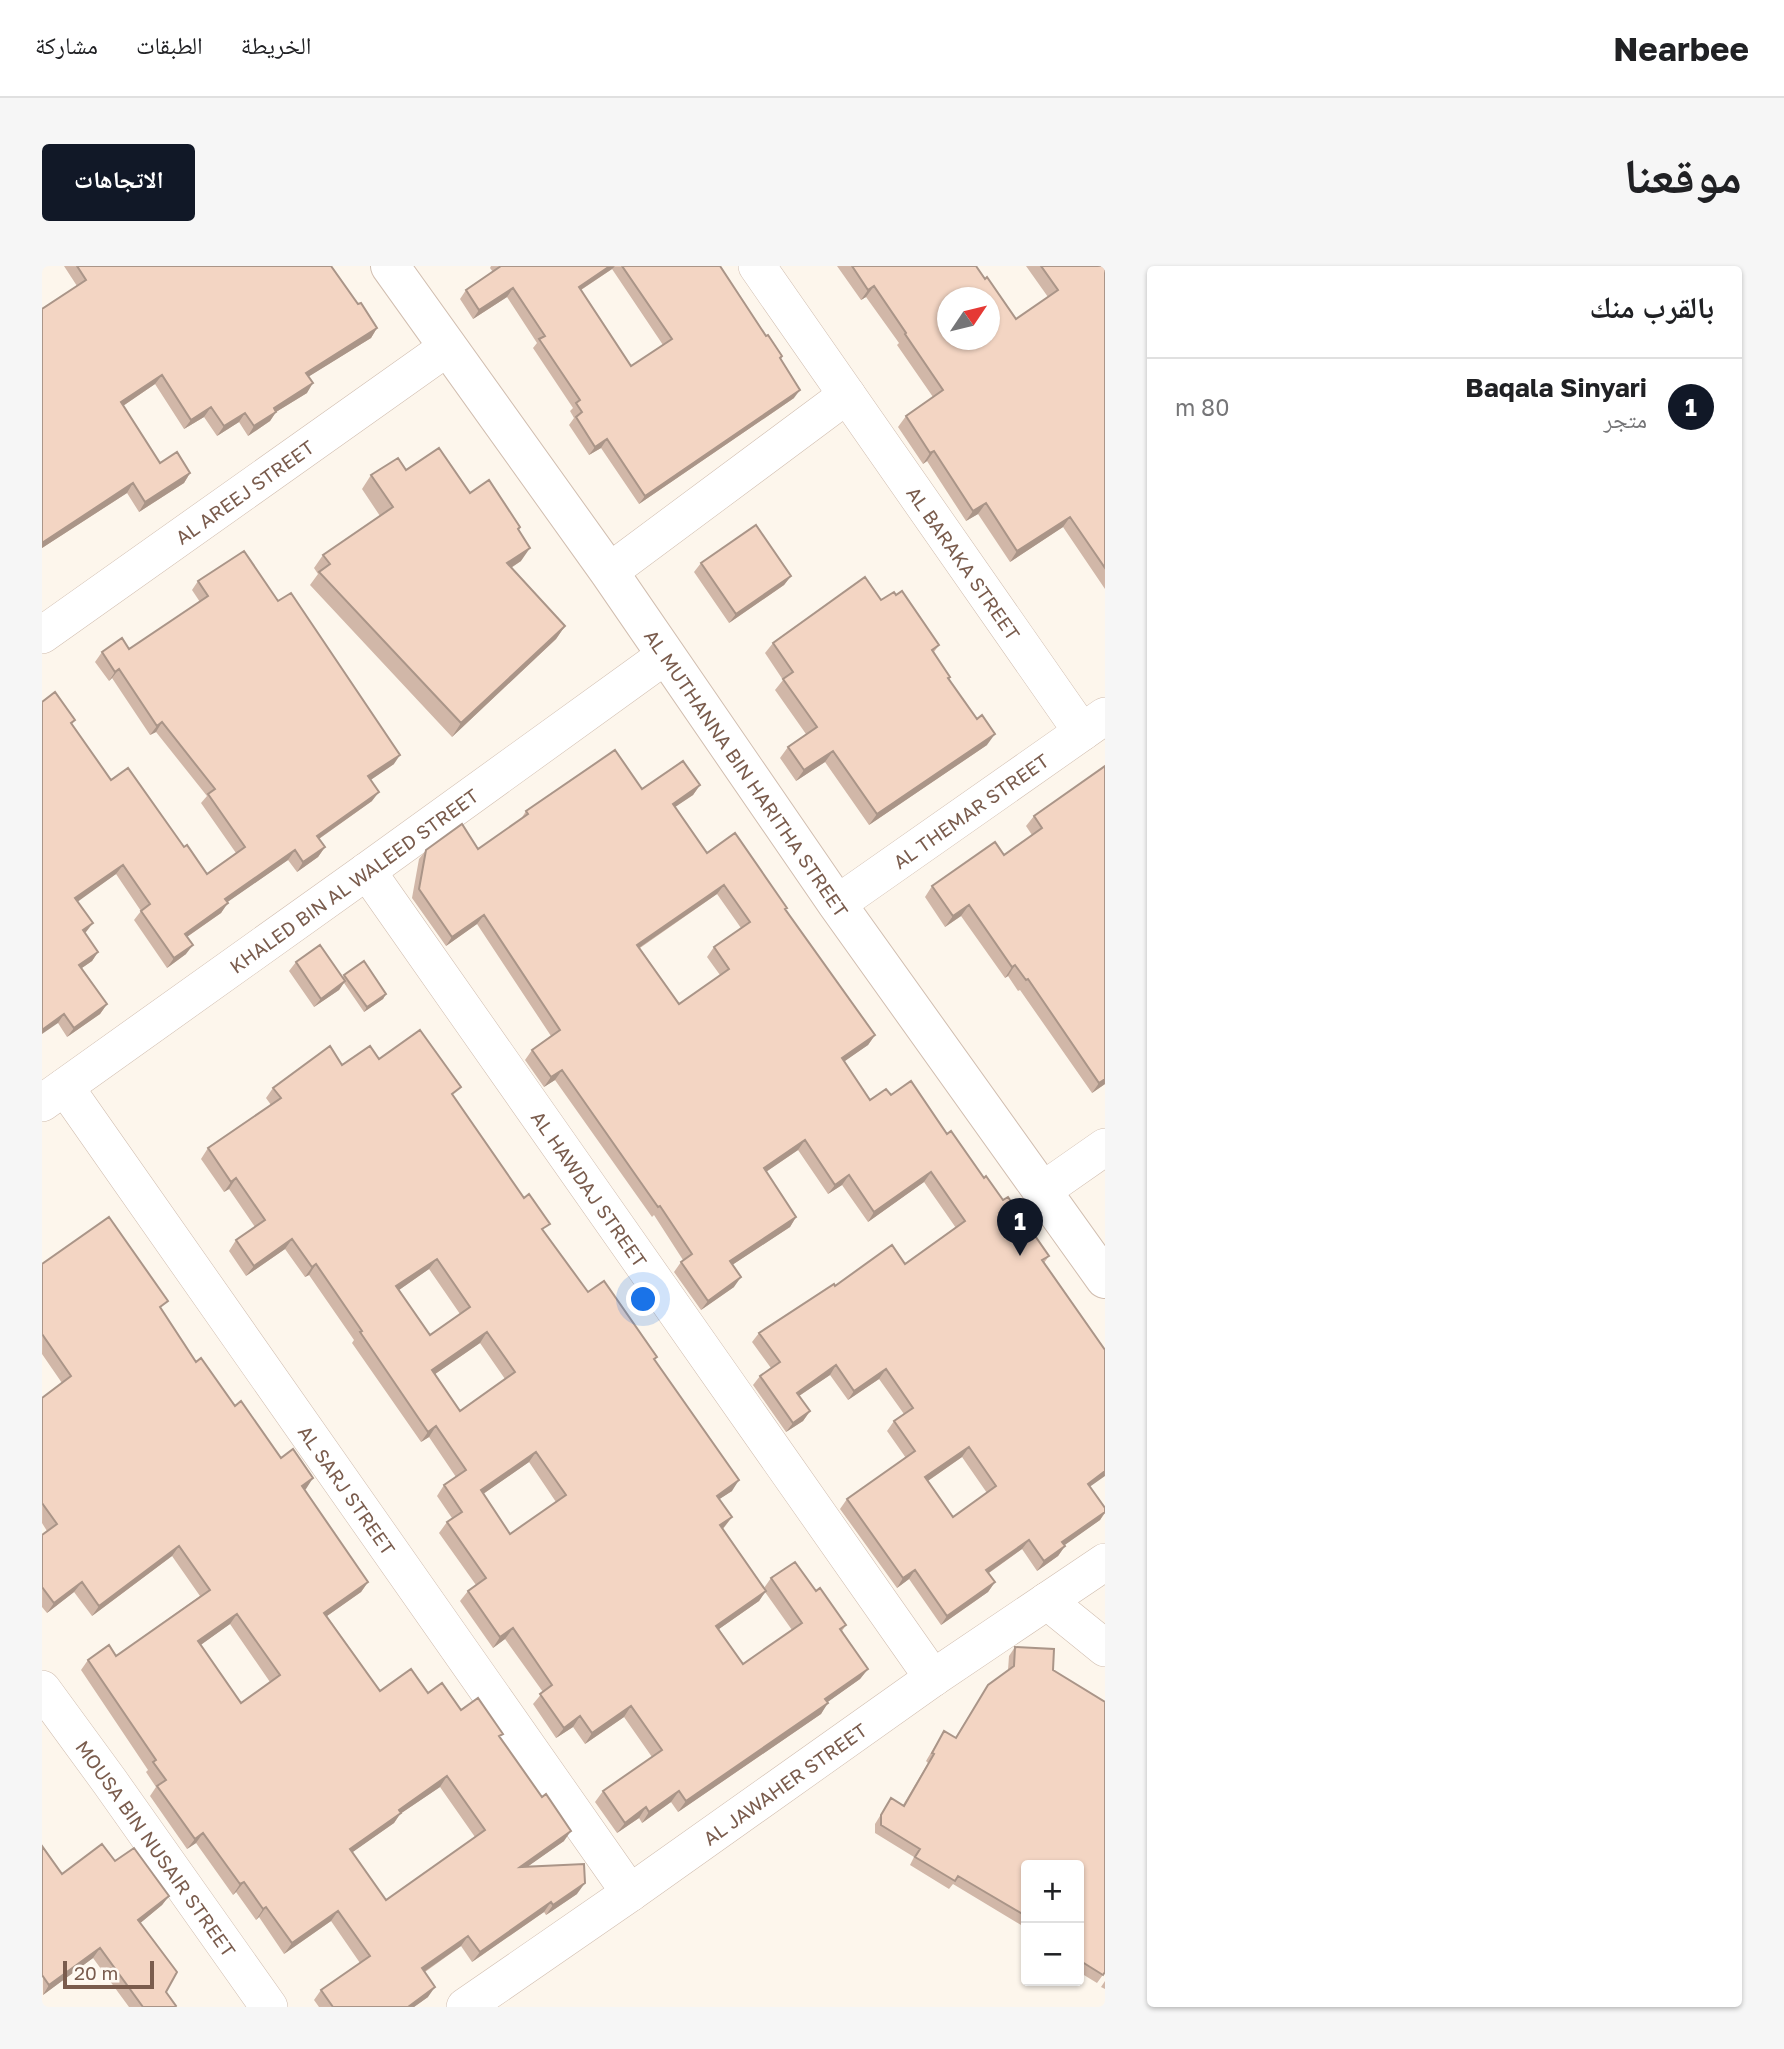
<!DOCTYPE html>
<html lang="ar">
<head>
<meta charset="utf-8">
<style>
  body { margin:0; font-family:"Golos Text","Noto Naskh Arabic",sans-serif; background:#f6f6f6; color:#202124; direction:rtl }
  .controls { position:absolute; right:21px; bottom:21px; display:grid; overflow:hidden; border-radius:7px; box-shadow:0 2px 5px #0004 }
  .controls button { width:63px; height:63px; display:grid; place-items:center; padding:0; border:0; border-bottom:2px solid #e0e0e0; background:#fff; color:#202124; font:35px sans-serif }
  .compass { position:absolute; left:895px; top:21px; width:63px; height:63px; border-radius:50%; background:#fff; box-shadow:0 2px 5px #0004; rotate:55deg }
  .scale { position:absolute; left:21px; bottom:18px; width:91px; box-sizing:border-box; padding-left:7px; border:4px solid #7a5c4d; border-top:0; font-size:19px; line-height:24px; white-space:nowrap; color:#7a5c4d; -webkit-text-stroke:5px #fffaf3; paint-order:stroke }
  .you { position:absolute; left:602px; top:1034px; width:24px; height:24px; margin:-18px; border:5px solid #fff; border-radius:50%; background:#1a73e8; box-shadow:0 0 0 10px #1a73e833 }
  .badge { display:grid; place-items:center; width:46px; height:46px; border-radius:50%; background:#111827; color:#fff; font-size:23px; font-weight:700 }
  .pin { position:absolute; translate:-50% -58px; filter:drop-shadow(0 2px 4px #0008) }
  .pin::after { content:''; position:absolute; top:37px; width:24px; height:21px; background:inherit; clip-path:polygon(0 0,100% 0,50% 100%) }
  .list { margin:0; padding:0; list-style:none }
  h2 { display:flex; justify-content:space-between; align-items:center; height:91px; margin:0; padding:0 28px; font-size:30px }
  h2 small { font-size:23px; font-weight:400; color:#757577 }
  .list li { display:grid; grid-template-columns:46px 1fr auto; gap:21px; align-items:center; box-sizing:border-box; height:98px; padding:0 28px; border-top:2px solid #e0e0e0 }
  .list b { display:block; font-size:26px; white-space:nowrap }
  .list p { margin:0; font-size:23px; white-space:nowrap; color:#757577 }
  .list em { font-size:23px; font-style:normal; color:#757577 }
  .map { position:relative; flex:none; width:1063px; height:1741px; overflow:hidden; direction:ltr; border-radius:7px }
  header { display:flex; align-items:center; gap:42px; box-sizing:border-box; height:98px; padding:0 35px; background:#fff; border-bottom:2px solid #e0e0e0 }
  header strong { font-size:33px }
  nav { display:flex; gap:38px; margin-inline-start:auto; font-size:24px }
  .intro { display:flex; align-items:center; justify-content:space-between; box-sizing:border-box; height:168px; padding:0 42px }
  h1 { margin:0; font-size:49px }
  .button { padding:18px 32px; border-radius:7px; background:#111827; color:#fff; font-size:24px; font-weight:700 }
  main { display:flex; gap:42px; padding:0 42px }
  aside { flex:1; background:#fff; border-radius:7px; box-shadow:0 2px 5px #0004 }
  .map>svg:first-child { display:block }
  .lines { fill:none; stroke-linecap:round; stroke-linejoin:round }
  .minor-casing { stroke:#d1beb0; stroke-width:38 }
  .tertiary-casing { stroke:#d1beb0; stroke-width:40 }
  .minor { stroke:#fff; stroke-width:37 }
  .tertiary { stroke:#fff; stroke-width:38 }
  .wall { fill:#d1b7a8; fill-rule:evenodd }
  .shaded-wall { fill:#aa9588 }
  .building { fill:#f3d5c3; stroke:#aa9588; stroke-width:2; fill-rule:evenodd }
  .labels { text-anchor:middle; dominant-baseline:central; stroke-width:6; stroke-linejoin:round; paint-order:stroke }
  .street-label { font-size:19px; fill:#7a5c4d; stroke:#fffaf3 }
</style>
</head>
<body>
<header>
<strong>Nearbee</strong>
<nav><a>الخريطة</a><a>الطبقات</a><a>مشاركة</a></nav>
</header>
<div class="intro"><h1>موقعنا</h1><a class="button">الاتجاهات</a></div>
<main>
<aside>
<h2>بالقرب منك<small></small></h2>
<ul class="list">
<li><span class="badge">1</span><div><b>Baqala Sinyari</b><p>متجر</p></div><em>80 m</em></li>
</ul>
</aside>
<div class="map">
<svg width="1063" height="1741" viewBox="0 0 1063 1741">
  <rect width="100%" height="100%" fill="#fdf6ec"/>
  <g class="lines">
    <defs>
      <g id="minor">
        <path id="s1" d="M715,0L1040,466"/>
        <path d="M567,306L805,129"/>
        <path id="s2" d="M0,369L406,81"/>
        <path id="s3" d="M325,605L891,1412"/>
        <path id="s4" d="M795,638L1063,450"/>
        <path id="s5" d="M23,821L588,1627"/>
        <path id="s6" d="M0,837L325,605L624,389"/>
        <path d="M1000,925L1063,881"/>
        <path d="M1005,1335L1063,1382"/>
        <path id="s7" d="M0,1423L68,1516L227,1741"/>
        <path id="s8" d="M423,1741L588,1627L891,1412L1063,1296"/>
      </g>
      <g id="tertiary">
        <path id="s9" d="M348,0L567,306L795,638L1063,1013"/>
      </g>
    </defs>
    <use href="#minor" class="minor-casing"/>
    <use href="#tertiary" class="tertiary-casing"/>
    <use href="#minor" class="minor"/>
    <use href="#tertiary" class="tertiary"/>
  </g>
  <path class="wall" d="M22,0H289L299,16L335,62L329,72L267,110L265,127L234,146L228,155L206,170L197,156L175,170L162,151L142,163L113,118L81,140L118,197L148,207L142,217L97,246L85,227L0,282V43L35,20Z
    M449,0H678L739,92L752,132L597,238L559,182L547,189L527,159L532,152L528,145L531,142L491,82L495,77L465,31L431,53L418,33L424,24L451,6L448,2ZM570,3L621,79L589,100L539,24Z
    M795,0H934L974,53L1006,31L984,0H1063V323L1021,261L968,296L936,248L924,255L885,195L881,198L856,161L864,150L891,131L855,79L857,77L824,31L819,34Z
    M364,204L428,227L478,261L476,264L479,295L469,302L523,360L514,373L410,471L268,319L276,308L272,302L281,289L338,250L320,223L329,209Z
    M659,297L749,310L742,319L687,357L652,306Z
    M156,315L236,335L352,498L328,514L330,535L277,573L283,581L276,591L255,606L246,594L185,636L179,647L145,671L144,688L125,702L92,654L99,645L74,608L35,635L43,667L56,686L50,695L40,702L65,738L58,748L25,771L16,757L0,436L33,454L30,458L69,514L142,581L165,608L194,587L159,537L165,530L114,466L108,469L70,412L67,415L53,396L60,386L87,383L158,336L150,324Z
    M839,334L897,379L892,386L945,479L827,559L783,496L754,515L738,492L746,481L764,468L733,424L741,414L723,387L731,377Z
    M1063,500V818L1050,827L978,724L976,725L966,710L963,712L919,650L903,661L883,631L890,620L962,589L990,569L984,560L992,550Z
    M658,519L651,529L633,541L665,587L744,644L833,769L826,779L802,795L828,834L849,829L905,868L1007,990L1002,997L1048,1221L1063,1242V1247L1058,1254L1022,1279L1023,1280L1016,1290L995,1305L980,1283L947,1307L953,1316L946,1326L899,1359L867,1313L855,1322L798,1243L805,1233L864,1192L845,1165L852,1155L862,1148L837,1113L806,1134L788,1109L757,1130L768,1145L761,1155L744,1166L711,1119L718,1110L729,1102L710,1076L717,1067L793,1020L863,998L914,962L882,916L826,956L800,919L786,928L756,884L724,906L754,951L748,961L690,999L692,1021L659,1044L632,1006L639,996L641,994L612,949L610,951L513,814L502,821L483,794L490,784L509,770L435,658L404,680L370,632L377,593L384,584L436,583L479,553L484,545L600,523ZM675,628L699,662L672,681L665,691L678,709L637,738L598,682ZM920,1191L945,1227L911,1251L886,1215Z
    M254,696L301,711L302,709L344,728L341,733L322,746L302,717L297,724L272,741L247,705Z
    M337,793L412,831L502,966L546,1026L613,1094L690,1225L677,1233L690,1251L681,1263L722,1322L729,1312L774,1325L804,1359L800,1365L826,1403L818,1413L785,1436L779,1448L636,1546L629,1536L600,1557L597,1552L575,1567L553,1536L561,1525L610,1491L582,1451L543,1478L531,1461L514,1472L491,1438L501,1426L463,1373L451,1382L418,1335L426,1325L434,1319L397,1267L405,1256L410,1252L395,1230L402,1219L414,1211L387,1171L379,1176L310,1077L312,1074L267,1009L263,1011L243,983L204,1010L187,985L194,974L213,961L187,923L182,926L159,893L166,882L229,839L224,832L231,822L300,799ZM387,1003L418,1048L388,1069L357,1024ZM438,1077L463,1113L418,1145L393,1108ZM487,1196L514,1236L468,1268L441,1228ZM723,1326L750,1364L701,1398L677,1363L717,1335Z
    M0,998L120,1044L154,1096L239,1192L264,1223L262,1224L326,1316L319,1326L285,1350L338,1425L386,1427L419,1444L458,1472L522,1575L486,1600L535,1628L504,1649L502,1646L430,1696L419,1680L383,1706L386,1731L372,1741H277L272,1734L279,1724L318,1697L289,1655L242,1688L217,1651L214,1654L194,1626L191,1629L154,1577L145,1583L108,1530L114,1521L104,1506L106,1504L39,1404L46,1394L74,1390L158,1330L130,1290L50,1350L32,1326L5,1347L0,1341V1269L5,1265L0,1257V1132L20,1117L0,1088ZM188,1358L228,1416L199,1437L158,1379ZM398,1521L433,1571L344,1634L310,1586L352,1557L358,1548Z
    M973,1381L1011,1404L1063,1706L1055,1717L1037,1706V1599H984V1662L911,1618L907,1623L868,1599L872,1591L833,1567V1558L849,1532L861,1539L886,1497L884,1495L902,1465L913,1472L946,1419L966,1404L967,1390Z
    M0,1580L20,1608L73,1595L127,1630L120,1639L98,1657L124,1726L133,1741H87L51,1692L1,1729Z
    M1063,1715V1723L1059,1721Z"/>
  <path class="shaded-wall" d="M568,0H573L570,3L531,29L537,21Z
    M832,20L824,31L819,34L826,24Z
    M471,22L465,31L431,53L437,44Z
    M335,62L329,72L258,116L264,107Z
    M120,109L113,118L72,146L79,136Z
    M271,117L265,127L234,146L228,155L206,170L212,160L232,142Z
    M758,124L752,132L597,238L603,230Z
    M169,141L162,151L142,163L149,154Z
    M203,147L197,156L175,170L182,160Z
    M565,173L559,182L547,189L553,181Z
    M892,185L885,195L881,198L888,187Z
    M148,207L142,217L97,246L103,236Z
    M91,217L85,227L0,282V277Z
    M944,237L936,248L924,255L931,245Z
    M1028,251L1021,261L968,296L975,285Z
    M488,282L479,295L456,310L465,297Z
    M749,310L742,319L687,357L694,348Z
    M523,360L514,373L410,471L419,457Z
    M77,403L70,412L67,415L73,406Z
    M120,456L114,466L108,469L115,460Z
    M953,468L945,479L827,559L835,548Z
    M791,485L783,496L754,515L762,504Z
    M358,489L352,498L320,520L326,510Z
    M658,519L651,529L624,547L631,538Z
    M337,526L330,535L268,579L275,570Z
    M283,581L276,591L255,606L261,596Z
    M253,584L246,594L177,642L183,633Z
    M81,599L74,608L27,642L33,632Z
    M682,619L675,628L588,688L595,679Z
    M186,637L179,647L136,677L143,668Z
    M927,639L919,650L903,661L911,650Z
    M442,649L435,658L404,680L410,671Z
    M51,657L44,666L35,673L41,664Z
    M151,679L144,688L125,702L132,692Z
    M56,686L50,695L31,708L37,699Z
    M973,699L966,710L963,712L970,701Z
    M303,715L297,724L272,741L279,733Z
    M344,728L341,733L322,746L325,741Z
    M65,738L58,748L25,771L32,762Z
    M22,748L16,757L0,768V764Z
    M833,769L826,779L793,802L800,792Z
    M520,804L513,814L502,821L509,811Z
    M1063,813V818L1050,827L1057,817Z
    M763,874L756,884L715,912L722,902Z
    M889,906L882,916L826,956L832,946Z
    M807,909L800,919L786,928L793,919Z
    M194,912L187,923L182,926L189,916Z
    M754,951L748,961L681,1005L688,995Z
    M250,973L243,983L204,1010L212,1000Z
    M395,993L387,1003L347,1031L354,1020Z
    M274,998L267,1009L263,1011L270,1001Z
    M699,1011L692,1021L659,1044L666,1035Z
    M445,1066L438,1077L383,1115L390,1104Z
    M794,1099L788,1109L748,1136L755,1127Z
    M844,1103L837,1113L806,1134L812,1125Z
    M768,1145L761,1155L744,1166L751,1157Z
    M394,1160L387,1171L379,1176L386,1166Z
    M927,1181L920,1191L877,1221L883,1211Z
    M494,1186L487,1196L431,1235L439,1224Z
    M1063,1205V1210L1039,1227L1046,1218Z
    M271,1212L264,1223L253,1231L260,1220Z
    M697,1214L690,1225L667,1240L675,1230Z
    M1063,1246L1058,1254L1013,1286L1020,1276Z
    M690,1251L682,1261L671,1270L678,1259Z
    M987,1274L980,1283L938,1313L944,1304Z
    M137,1280L130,1290L50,1350L57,1340Z
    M1023,1280L1016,1290L995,1305L1002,1295Z
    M873,1304L867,1313L855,1322L861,1312Z
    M40,1316L32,1326L5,1347L12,1337Z
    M326,1316L319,1326L275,1357L282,1347Z
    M953,1316L946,1326L899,1359L905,1350Z
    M724,1325L717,1335L667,1370L674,1360Z
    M195,1348L188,1358L149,1386L156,1375Z
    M471,1362L463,1373L451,1382L458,1371Z
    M826,1403L818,1413L776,1443L783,1433Z
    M786,1437L779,1448L636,1546L644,1535Z
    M589,1440L582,1451L543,1478L550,1467Z
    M538,1450L531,1461L514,1472L522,1462Z
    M405,1510L398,1521L358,1548L352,1557L301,1593L308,1583L357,1544Z
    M637,1525L629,1536L600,1557L607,1546Z
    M604,1541L597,1552L575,1567L583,1557Z
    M529,1565L522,1575L471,1611L478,1601Z
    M161,1567L154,1577L145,1583L153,1573Z
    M202,1616L194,1626L191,1629L198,1618Z
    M543,1617L535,1628L504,1649L511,1639Z
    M127,1630L120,1639L90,1664L96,1654Z
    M509,1636L502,1646L430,1696L438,1686Z
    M224,1641L217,1651L214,1654L221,1643Z
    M296,1645L289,1655L242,1688L250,1677Z
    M426,1670L419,1680L373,1712L380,1702Z
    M58,1682L51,1692L1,1729L7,1719Z
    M393,1721L386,1731L372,1741H366Z"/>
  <path class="building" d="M35,0H289L316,38L319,37L335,62L264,107L271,117L232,142L234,146L212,160L203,147L182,160L169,141L149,154L120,109L79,136L118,197L135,186L148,207L103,236L91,217L0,277V43L44,14Z
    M459,0H568L537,21L589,100L630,73L580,0H678L724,70L726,69L740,90L738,92L758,124L603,230L565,173L553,181L534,151L540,146L534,137L538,134L497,73L503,70L471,22L437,44L424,24Z
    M810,0H934L943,13L945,11L974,53L1016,24L999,0H1063V302L1028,251L975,285L944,237L931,245L892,185L888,187L864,150L901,124L863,68L864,67L832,20L826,24ZM906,32H948V74H906Z
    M397,182L428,227L447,214L478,261L476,263L488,282L465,297L523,360L419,457L277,306L288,298L281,289L351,241L329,209L356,192L364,204Z
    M714,259L749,310L694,348L659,297Z
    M202,285L236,335L249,327L358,489L326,510L337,526L275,570L283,581L261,596L253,584L183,633L186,637L143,668L151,679L132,692L99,645L108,638L81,599L33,632L51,657L41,664L56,686L37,699L65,738L32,762L22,748L0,764V436L13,426L33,454L29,457L69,514L86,502L142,581L145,579L165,608L203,581L166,528L173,523L120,456L115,460L77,403L73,406L60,386L80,372L87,383L166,330L156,315Z
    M823,311L839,334L852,326L854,329L860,325L897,379L890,384L908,411L906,412L935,453L940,449L953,468L835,548L791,485L762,504L746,481L775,461L741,413L751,406L731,377Z
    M573,484L600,523L641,495L658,519L631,538L665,587L693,567L745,642L743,643L833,769L800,792L828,834L844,823L849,829L869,815L905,868L909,865L942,912L944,910L961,934L966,931L1007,990L1000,994L1063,1084V1205L1046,1218L1063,1242V1246L1020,1276L1023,1280L1002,1295L987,1274L944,1304L953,1316L905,1350L873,1304L861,1312L805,1233L873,1185L852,1155L871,1142L844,1103L812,1125L794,1099L755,1127L768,1145L751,1157L718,1110L738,1096L717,1067L792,1018L793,1020L850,979L863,998L923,955L889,906L832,946L807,909L793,919L763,874L722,902L754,951L688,995L699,1011L666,1035L639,996L650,988L618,940L616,941L520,804L509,811L490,784L518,764L442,649L410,671L377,623L384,584L420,558L436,583L486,548L484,545ZM682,619L708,656L672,681L687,703L637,738L595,679ZM927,1181L954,1220L911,1251L883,1211Z
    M1063,500V813L1057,817L986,713L984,714L973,699L970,701L927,639L911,650L890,620L953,576L962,589L1000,562L992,550Z
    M278,679L303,715L279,733L254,696Z
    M322,695L344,728L325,741L302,709Z
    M378,764L419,821L410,828L482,932L487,928L508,958L500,963L546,1026L562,1015L615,1091L612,1093L697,1214L675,1230L690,1251L678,1259L724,1325L674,1360L701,1398L760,1357L729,1312L753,1296L774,1325L778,1322L804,1359L798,1363L826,1403L783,1433L786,1437L644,1535L637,1525L607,1546L604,1541L583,1557L561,1525L620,1484L589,1440L550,1467L538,1450L522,1462L498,1428L510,1419L471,1362L458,1371L426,1325L444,1312L405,1256L420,1246L402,1219L424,1204L394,1160L386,1166L318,1066L320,1065L274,998L270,1001L250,973L212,1000L194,974L223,954L194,912L189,916L166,882L239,832L231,822L288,780L300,799L328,780L337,793ZM395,993L428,1041L388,1069L354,1020ZM445,1066L473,1106L418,1145L390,1104ZM494,1186L524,1229L468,1268L439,1224Z
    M67,951L126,1035L118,1041L154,1096L159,1092L193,1140L199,1135L239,1192L251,1183L271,1212L260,1220L326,1316L282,1347L338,1425L369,1403L386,1427L400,1417L419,1444L436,1432L461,1468L457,1470L500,1531L504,1528L529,1565L478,1601L542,1598L543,1617L511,1639L509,1636L438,1686L426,1670L380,1702L393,1721L366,1741H291L279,1724L328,1690L296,1645L250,1677L224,1641L221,1643L202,1616L198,1618L161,1567L153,1573L115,1520L124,1514L111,1496L114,1494L46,1394L67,1379L74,1390L168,1324L137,1280L57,1340L40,1316L12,1337L0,1321V1269L15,1258L0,1237V1132L29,1110L0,1068V998ZM195,1348L238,1409L199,1437L156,1375ZM405,1510L443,1564L344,1634L308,1583L359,1547L357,1544Z
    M973,1381L1012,1383L1011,1404L1063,1436V1706L1061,1709L1037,1694V1599H984V1650L916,1610L913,1615L873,1591L878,1583L839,1559V1549L849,1532L862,1540L892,1488L890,1487L902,1465L914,1472L946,1419L972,1400Z
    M60,1578L73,1595L92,1582L127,1630L96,1654L135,1706L124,1726L134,1740L133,1741H101L58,1682L7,1719L0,1709V1580L20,1608Z"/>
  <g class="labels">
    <g class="street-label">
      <text stroke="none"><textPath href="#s2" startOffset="248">AL AREEJ STREET</textPath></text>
      <text stroke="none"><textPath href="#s1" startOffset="362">AL BARAKA STREET</textPath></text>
      <text stroke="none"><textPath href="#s9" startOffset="620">AL MUTHANNA BIN HARITHA STREET</textPath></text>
      <text stroke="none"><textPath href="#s4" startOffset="163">AL THEMAR STREET</textPath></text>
      <text stroke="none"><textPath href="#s6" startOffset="383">KHALED BIN AL WALEED STREET</textPath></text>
      <text stroke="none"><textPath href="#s3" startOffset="388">AL HAWDAJ STREET</textPath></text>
      <text stroke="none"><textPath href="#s5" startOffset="492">AL SARJ STREET</textPath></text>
      <text stroke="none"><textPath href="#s8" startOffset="390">AL JAWAHER STREET</textPath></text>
      <text stroke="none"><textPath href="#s7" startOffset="196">MOUSA BIN NUSAIR STREET</textPath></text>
    </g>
  </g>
</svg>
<div class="controls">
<button>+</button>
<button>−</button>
</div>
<svg class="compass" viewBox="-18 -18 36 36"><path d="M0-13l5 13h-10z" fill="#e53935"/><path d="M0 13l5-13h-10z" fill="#757577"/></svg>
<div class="scale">20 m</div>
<div class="you"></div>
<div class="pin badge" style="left:978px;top:990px">1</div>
</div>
</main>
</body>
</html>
